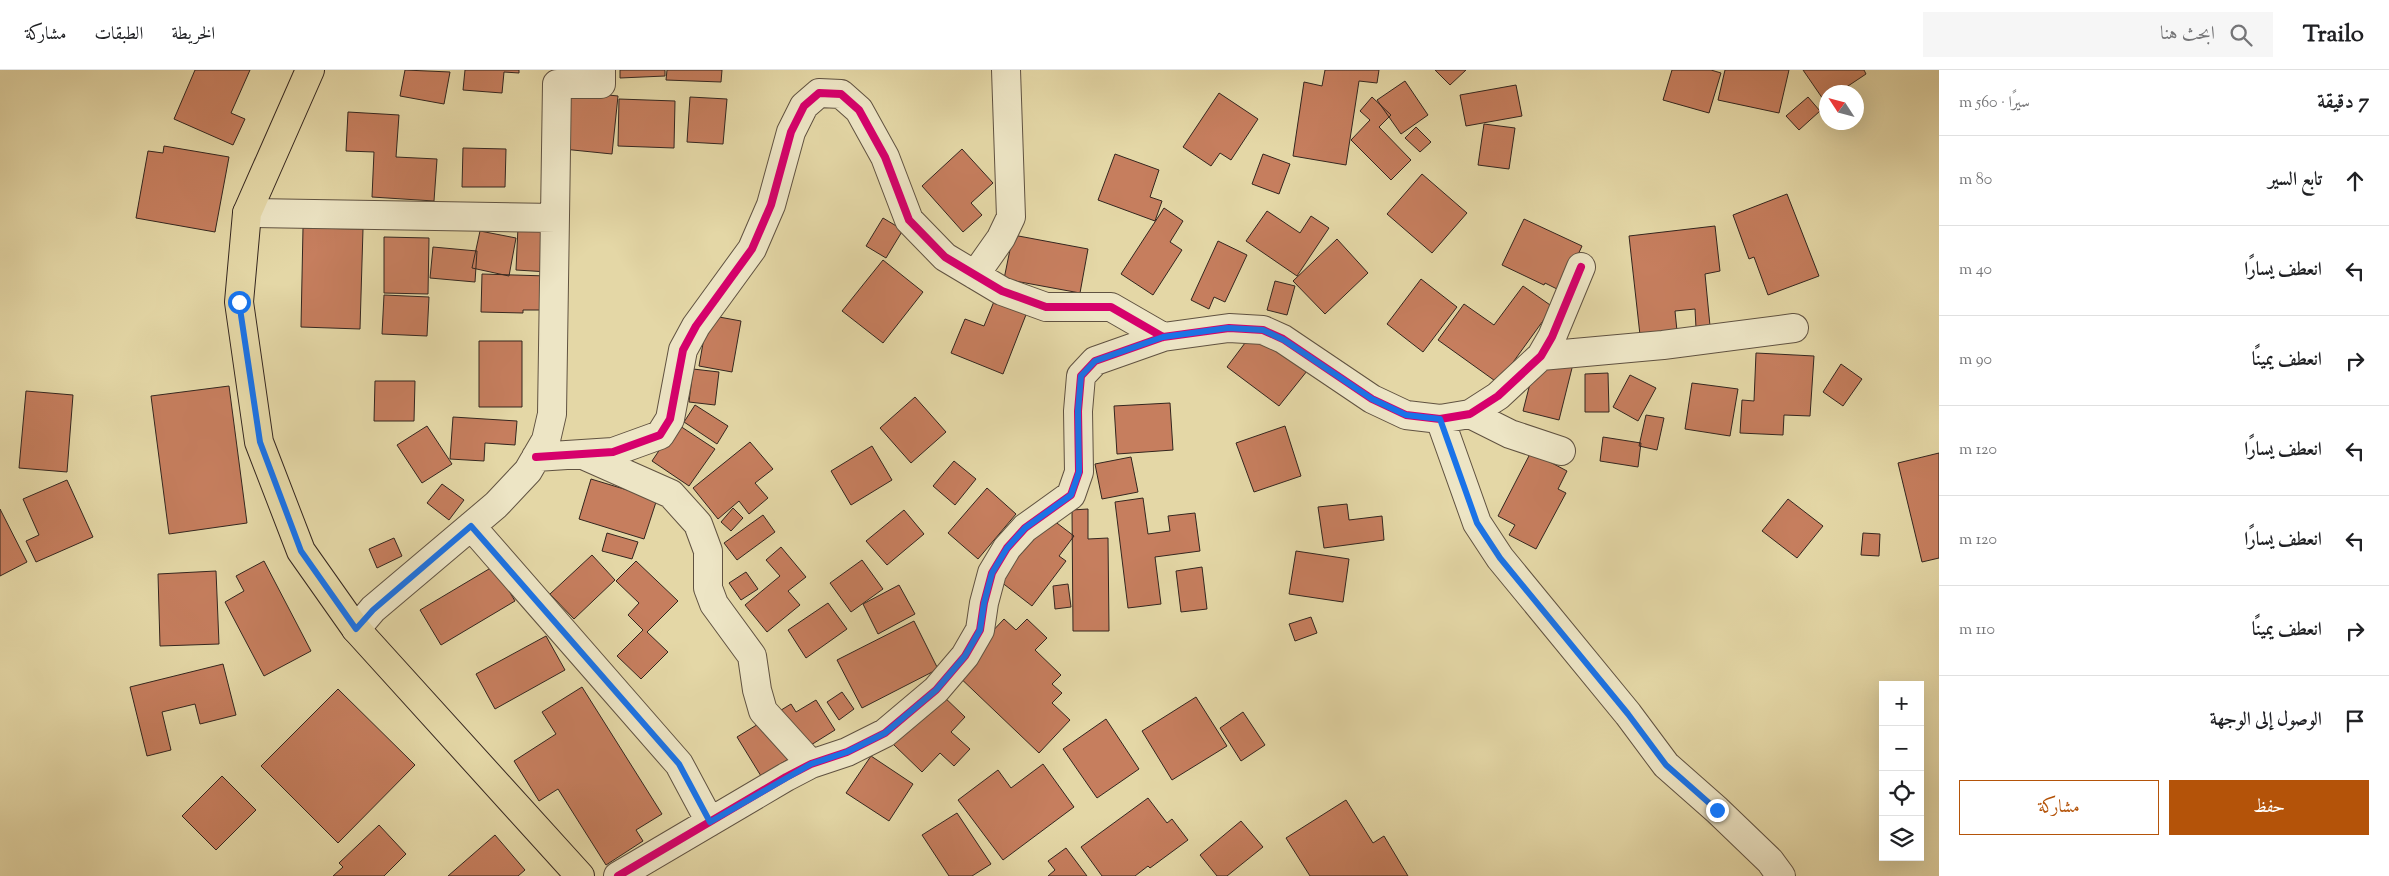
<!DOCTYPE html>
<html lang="ar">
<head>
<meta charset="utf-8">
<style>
  body { margin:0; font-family:"Sorts Mill Goudy",Amiri,serif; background:#f6f6f6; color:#202124; direction:rtl }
  .controls { position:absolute; right:15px; bottom:15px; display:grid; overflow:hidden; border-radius:0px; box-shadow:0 5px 20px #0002 }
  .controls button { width:45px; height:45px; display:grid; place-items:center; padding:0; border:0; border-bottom:1px solid #e0e0e0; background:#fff; color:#202124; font:25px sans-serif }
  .compass { position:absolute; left:1819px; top:15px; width:45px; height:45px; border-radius:50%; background:#fff; box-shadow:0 5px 20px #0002; rotate:306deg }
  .stop { position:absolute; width:15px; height:15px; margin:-11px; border:4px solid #1a73e8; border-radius:50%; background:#fff }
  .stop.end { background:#1a73e8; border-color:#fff; box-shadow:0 1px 5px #0008 }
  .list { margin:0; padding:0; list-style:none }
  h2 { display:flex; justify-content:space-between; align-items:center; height:65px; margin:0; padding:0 20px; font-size:21px }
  h2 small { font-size:16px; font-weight:400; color:#757577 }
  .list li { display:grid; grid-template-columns:32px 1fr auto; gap:15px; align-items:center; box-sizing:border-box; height:90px; padding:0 20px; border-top:1px solid #e0e0e0 }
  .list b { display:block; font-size:19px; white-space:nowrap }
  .list em { font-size:16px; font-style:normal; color:#757577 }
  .actions { display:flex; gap:10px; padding:15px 20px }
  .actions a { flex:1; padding:11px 0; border:1px solid #b45309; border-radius:0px; text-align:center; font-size:18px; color:#b45309 }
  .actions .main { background:#b45309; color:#fff }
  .icon { flex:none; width:28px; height:28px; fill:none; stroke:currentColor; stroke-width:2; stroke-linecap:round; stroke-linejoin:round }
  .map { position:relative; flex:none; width:1939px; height:806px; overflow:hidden; direction:ltr }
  header { display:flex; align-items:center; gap:30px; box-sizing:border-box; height:70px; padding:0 25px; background:#fff; border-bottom:1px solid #e0e0e0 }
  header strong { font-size:24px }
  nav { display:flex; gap:28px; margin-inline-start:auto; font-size:18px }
  .search { width:350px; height:45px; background:#f6f6f6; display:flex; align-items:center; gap:12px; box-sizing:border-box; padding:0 18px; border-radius:0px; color:#757577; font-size:19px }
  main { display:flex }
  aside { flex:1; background:#fff }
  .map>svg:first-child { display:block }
  .building { fill:#c67e5e; stroke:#34261f }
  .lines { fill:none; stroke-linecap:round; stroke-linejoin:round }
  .street-casing { stroke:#605241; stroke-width:30 }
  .primary-casing { stroke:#34261f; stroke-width:30 }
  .street { stroke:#ede5c5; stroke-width:28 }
  .primary { stroke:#e4d7a6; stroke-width:28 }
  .cycleway-casing { stroke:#ede5c5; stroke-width:11 }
  .cycleway { stroke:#d6006c; stroke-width:8 }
  .route { stroke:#1a73e8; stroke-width:6 }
</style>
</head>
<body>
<header>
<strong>Trailo</strong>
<div class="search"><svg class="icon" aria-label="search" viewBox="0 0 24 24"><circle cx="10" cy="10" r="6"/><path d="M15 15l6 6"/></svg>ابحث هنا</div>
<nav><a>الخريطة</a><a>الطبقات</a><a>مشاركة</a></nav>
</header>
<main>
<aside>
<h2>7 دقيقة<small>سيرًا · 560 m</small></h2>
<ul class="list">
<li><svg class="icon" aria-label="ahead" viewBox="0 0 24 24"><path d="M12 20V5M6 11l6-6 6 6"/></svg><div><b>تابع السير</b></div><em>80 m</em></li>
<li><svg class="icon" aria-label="left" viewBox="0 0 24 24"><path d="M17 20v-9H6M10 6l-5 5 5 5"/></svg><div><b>انعطف يسارًا</b></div><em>40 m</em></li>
<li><svg class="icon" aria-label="right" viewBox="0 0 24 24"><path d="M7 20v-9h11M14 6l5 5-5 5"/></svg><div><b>انعطف يمينًا</b></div><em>90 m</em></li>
<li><svg class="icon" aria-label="left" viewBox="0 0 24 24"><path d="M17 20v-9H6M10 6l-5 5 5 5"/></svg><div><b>انعطف يسارًا</b></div><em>120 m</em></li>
<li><svg class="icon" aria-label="left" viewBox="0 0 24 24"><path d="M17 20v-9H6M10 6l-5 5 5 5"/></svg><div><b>انعطف يسارًا</b></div><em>120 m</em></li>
<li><svg class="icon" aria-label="right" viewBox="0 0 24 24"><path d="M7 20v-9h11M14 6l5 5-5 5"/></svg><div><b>انعطف يمينًا</b></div><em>110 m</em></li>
<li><svg class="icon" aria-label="arrive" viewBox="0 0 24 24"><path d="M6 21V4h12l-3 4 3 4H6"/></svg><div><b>الوصول إلى الوجهة</b></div></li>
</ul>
<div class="actions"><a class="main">حفظ</a><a>مشاركة</a></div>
</aside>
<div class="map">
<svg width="1939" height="806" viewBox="0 0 1939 806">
  <rect width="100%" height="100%" fill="#e4d7a6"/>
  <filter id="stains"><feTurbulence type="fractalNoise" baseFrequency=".004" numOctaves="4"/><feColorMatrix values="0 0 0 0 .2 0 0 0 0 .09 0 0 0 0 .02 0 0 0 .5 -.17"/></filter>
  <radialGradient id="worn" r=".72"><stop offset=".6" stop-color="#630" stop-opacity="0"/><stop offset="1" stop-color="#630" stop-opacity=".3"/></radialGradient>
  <path class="building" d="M195,0H250L231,43L245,49L233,75L174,49Z
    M405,0L450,2L444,34L400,26Z
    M465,0H519V3L504,2L502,23L463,20Z
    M620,0H665V6L620,8Z
    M667,0H722L721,12L666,10Z
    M1325,0H1379L1377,13L1359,11L1346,95L1293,86L1304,12L1322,16Z
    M1435,0H1466L1450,15Z
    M1672,0H1711L1721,3L1709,43L1663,30Z
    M1725,0H1789L1779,43L1718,30Z
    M1803,0H1864L1866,4L1839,22H1826L1825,32Z
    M1405,11L1428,45L1401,64L1377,30Z
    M1516,15L1522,46L1466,56L1460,25Z
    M569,21L618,26L612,84L563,79Z
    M1219,23L1258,49L1231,90L1220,83L1211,96L1183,77Z
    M690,27L727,29L723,74L687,72Z
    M1372,27L1391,45L1379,57L1411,90L1391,110L1351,70L1370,50L1360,41Z
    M1808,27L1820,41L1799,60L1786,46Z
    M619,29L675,31L674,78L618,76Z
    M348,42L399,45L396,87L437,89L434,131L372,127L374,82L346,81Z
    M1484,54L1515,58L1509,99L1478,95Z
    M1416,57L1431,72L1420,82L1405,68Z
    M164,76L229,87L215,162L136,148L148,81L163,83Z
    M463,78L506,79L505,117H462Z
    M962,79L993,113L971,133L982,145L963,162L922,116Z
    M1115,84L1159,100L1150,127L1162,131L1155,151L1098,130Z
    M1263,84L1290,94L1279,124L1252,114Z
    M1422,104L1467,143L1432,183L1387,144Z
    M1787,124L1819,206L1768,225L1754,187L1749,189L1733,145Z
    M1164,138L1183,151L1170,172L1182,180L1153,225L1121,204Z
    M1267,141L1300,163L1311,146L1329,158L1297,206L1246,171Z
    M883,148L903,160L886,188L866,176Z
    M1524,149L1582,176L1561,221L1545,213L1544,215L1502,195Z
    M1715,156L1720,201L1705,204L1710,256L1696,258L1695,239L1675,241L1677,261L1640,265L1629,166Z
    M518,157L551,158L549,202L516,200Z
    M303,158L363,159L360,259L301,257Z
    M480,161L516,168L509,206L472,198Z
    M1013,165L1088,179L1080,223L1004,209Z
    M384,167L429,168L428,224L384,223Z
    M1337,169L1368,203L1325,244L1293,211Z
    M1218,171L1247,185L1225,232L1214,227L1209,239L1191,230Z
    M433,177L477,181L475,212L430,208Z
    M883,190L923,222L883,273L842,241Z
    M482,204L547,206L546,240H523V243L481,242Z
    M1421,209L1457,237L1423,282L1387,254Z
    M1275,211L1295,216L1287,245L1267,240Z
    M1523,216L1553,237L1498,313L1438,270L1464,234L1494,255Z
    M997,224L1029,237L1003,304L951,283L965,249L984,256Z
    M384,225L429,227L427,266L382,264Z
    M708,245L741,251L732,302L699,296Z
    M1254,261L1307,301L1279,336L1227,297Z
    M479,271H522V337H479Z
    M1756,283L1814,286L1810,346L1784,345L1783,365L1740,363L1742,330L1754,331Z
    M1537,286L1573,294L1559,350L1523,341Z
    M1841,294L1862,309L1843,336L1823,322Z
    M693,299L719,302L715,335L689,332Z
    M1608,303L1609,342H1585V304Z
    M1630,305L1656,318L1638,351L1613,337Z
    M375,311H415L414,351H374Z
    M1692,313L1738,319L1730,366L1685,359Z
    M229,316L247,453L169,464L151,326Z
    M26,321L73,325L67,402L19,398Z
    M915,327L946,362L911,393L880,358Z
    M1170,333L1173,380L1117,384L1114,336Z
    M695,335L728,356L717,374L684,352Z
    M1646,345L1664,348L1657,380L1639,376Z
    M453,347L517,351L515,375L485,373L484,391L450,389Z
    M677,354L715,379L689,416L652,391Z
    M427,356L452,394L422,413L397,375Z
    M1285,356L1301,406L1254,422L1236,373Z
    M1603,367L1641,373L1638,397L1600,391Z
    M750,372L773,399L755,413L768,428L749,444L739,431L718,449L693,418Z
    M872,376L892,410L851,435L831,401Z
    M1531,382L1567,401L1558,419L1566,423L1536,479L1509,465L1515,455L1498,446Z
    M1939,383V488L1922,492L1898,393Z
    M1131,387L1138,422L1102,429L1095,394Z
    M954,391L976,409L955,435L933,416Z
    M591,409L657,429L644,469L579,449Z
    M67,410L93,467L36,492L26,471L39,465L23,429Z
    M442,414L464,430L449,450L427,433Z
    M987,418L1016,444L978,489L948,463Z
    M1143,428L1148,464L1170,461L1168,446L1195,443L1200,481L1155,487L1161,534L1128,538L1115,432Z
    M1788,429L1823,456L1797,488L1762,461Z
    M1347,434L1349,450L1382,446L1384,470L1324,478L1318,437Z
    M733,438L743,448L731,461L721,452Z
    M0,439L27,492L0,506Z
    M1088,439V469L1108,468L1109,561H1073L1072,440Z
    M904,440L924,464L887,495L866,471Z
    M1045,444L1074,466L1059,486L1066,491L1032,536L996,508Z
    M763,445L775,462L737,490L724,473Z
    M607,463L638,472L632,489L602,481Z
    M1863,463L1880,464L1879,486L1861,485Z
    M394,468L402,486L377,498L369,479Z
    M781,477L806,507L788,521L800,535L767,562L745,535L780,506L766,490Z
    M1296,481L1349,489L1343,532L1289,524Z
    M592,485L615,510L574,549L550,524Z
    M862,490L883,519L851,542L830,513Z
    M264,491L311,581L264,606L225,532L244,521L236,506Z
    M636,491L678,531L647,562L668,582L641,609L617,586L643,560L628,545L639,533L616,511Z
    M494,496L515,531L441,575L420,540Z
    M1202,497L1207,539L1181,542L1176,501Z
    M216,501L219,574L160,576L158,504Z
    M746,502L758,519L741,530L729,513Z
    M1068,514L1071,537L1055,539L1053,516Z
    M899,515L915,544L878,564L863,534Z
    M828,533L847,559L806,588L788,560Z
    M1311,547L1317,563L1295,571L1289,554Z
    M1004,549L1016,560L1027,549L1047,568L1035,580L1061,605L1052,614L1062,623L1052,633L1070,650L1039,683L954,602Z
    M914,551L938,599L862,638L837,590Z
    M546,566L565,600L495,639L476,604Z
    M223,594L236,645L200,654L195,634L162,642L171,680L147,686L130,617Z
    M582,617L662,744L636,760L643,771L606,795L558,719L539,731L514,691L556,664L542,642Z
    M338,619L415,695L338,773L261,696Z
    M842,622L854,639L839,650L827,632Z
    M941,624L965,647L951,662L970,679L954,696L940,683L922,702L893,674Z
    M1196,627L1227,676L1172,710L1142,661Z
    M816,630L835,660L761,706L737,667L791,634L796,642Z
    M1243,642L1265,675L1241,691L1220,658Z
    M1106,649L1139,699L1097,728L1063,679Z
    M871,686L913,714L889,751L846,723Z
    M1043,694L1074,737L1003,790L958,730L998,700L1011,718Z
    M222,706L256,740L216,780L182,746Z
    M1148,728L1167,753L1172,749L1188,770L1150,798L1148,796L1135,806H1102L1081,777Z
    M1346,730L1373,773L1384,766L1408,806H1310L1286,768Z
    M957,743L991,794L972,806H949L922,765Z
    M1241,751L1263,777L1227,806H1217L1200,785Z
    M379,755L406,784L384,806H333L343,797L339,793Z
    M495,765L525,800L518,806H448Z
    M1066,778L1087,806H1048L1055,800L1048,791Z"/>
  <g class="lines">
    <defs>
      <path id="street" d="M247,143L555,148
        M975,205L1001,168L1011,147L1006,0
        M1541,286L1663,275L1794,258
        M1470,344L1510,364L1561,381
        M1440,349L1477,453L1500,488L1628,644L1666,695L1717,740L1770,791L1781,806
        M583,385L671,424L698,454L708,481V518L714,534L752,586L757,620L763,641L811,694
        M536,387L613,382L660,365L670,349L683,280L696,256L752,179L771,135L791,62L804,36L819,23L841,24L859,40L885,87L909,150L945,187L1002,221L1046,237H1111L1163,267
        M471,456L679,694L710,752
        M356,559L373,539L496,435L528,401L546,370L552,344L557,14H601V0
        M618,806L786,707L811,694L847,682L885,663L936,620L965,586L980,560L984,533L992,503L1007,478L1025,458L1071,425L1079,402L1078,341L1081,306L1095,291L1163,267L1229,258L1263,260L1283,269L1372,329L1406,345L1440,349L1470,344L1498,326L1541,286L1552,267L1581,197"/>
      <path id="primary" d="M310,0L247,143L239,232L259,372L301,481L356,559L580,806"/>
    </defs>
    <use href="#street" class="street-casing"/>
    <use href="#primary" class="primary-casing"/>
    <use href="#street" class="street"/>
    <use href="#primary" class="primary"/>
    <defs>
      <path id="cycleway" d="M536,387L613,382L660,365L670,349L683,280L696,256L752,179L771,135L791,62L804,36L819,23L841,24L859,40L885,87L909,150L945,187L1002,221L1046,237H1111L1163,267
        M618,806L786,707L811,694L847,682L885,663L936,620L965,586L980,560L984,533L992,503L1007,478L1025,458L1071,425L1079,402L1078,341L1081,306L1095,291L1163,267L1229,258L1263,260L1283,269L1372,329L1406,345L1440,349L1470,344L1498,326L1541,286L1552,267L1581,197"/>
    </defs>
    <use href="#cycleway" class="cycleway-casing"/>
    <use href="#cycleway" class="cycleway"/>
  </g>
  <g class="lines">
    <path class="route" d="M239,232L260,372L301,481L356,559L373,540L471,456L679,694L710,752L811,694L847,682L885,663L936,620L965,586L980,560L984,533L992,503L1007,478L1025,458L1071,425L1079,402L1078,341L1081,306L1095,291L1163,267L1228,258L1263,260L1284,270L1372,329L1406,345L1440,349L1477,453L1500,488L1628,644L1666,695L1717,740"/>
  </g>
  <rect width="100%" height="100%" filter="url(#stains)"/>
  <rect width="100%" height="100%" fill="url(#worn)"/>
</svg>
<div class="controls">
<button>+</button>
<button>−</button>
<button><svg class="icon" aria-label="locate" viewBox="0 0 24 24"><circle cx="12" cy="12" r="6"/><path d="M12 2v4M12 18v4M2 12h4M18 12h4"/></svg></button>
<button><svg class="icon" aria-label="layers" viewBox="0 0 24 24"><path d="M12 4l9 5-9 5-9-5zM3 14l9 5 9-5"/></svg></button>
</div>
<svg class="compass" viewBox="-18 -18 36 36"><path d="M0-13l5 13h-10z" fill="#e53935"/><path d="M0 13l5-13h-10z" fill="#757577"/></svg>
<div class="stop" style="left:239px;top:232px"></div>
<div class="stop end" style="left:1717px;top:740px"></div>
</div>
</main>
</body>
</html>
